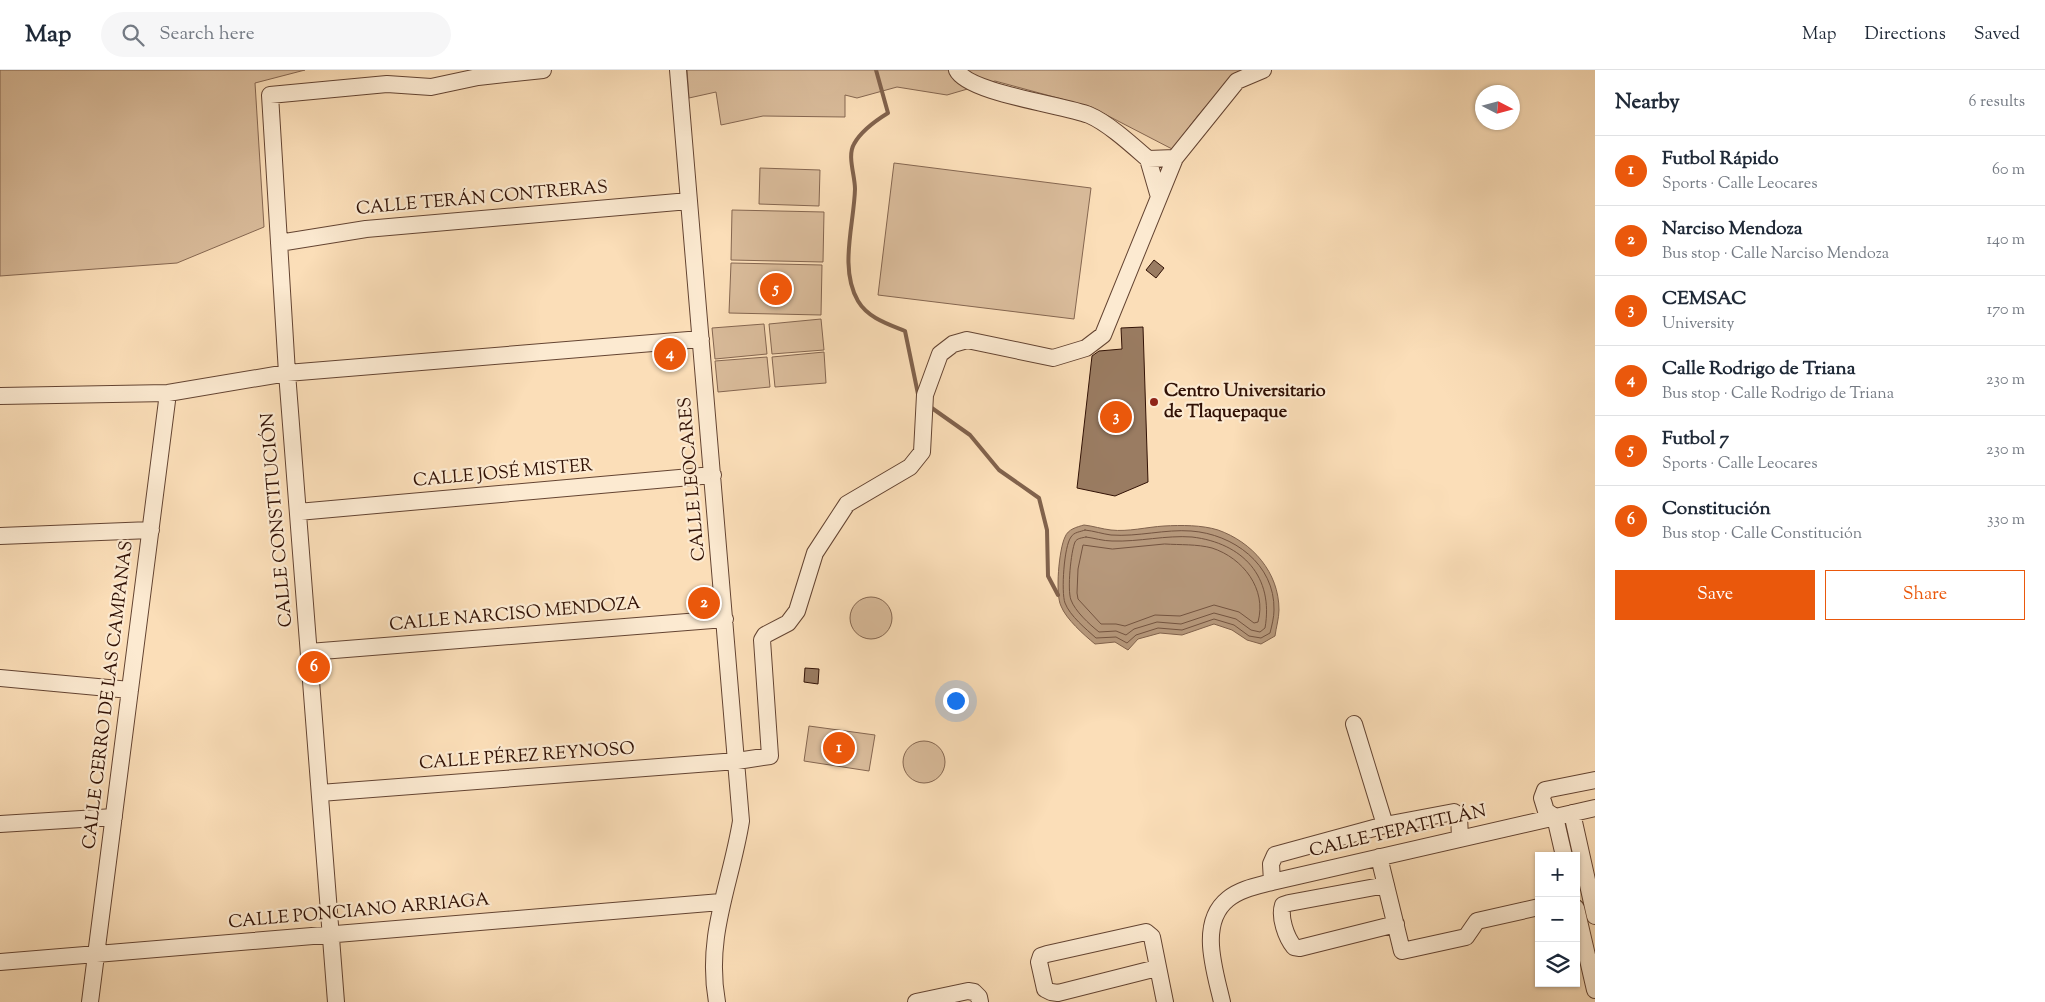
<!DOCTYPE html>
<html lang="en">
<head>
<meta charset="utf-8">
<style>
  body { margin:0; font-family:"Sorts Mill Goudy",serif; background:#f6f6f7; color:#1f2937 }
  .controls { position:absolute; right:15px; bottom:15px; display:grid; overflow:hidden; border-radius:0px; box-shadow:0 1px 4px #0004 }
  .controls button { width:45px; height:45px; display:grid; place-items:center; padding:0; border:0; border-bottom:1px solid #e0e1e3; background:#fff; color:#1f2937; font:25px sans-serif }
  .compass { position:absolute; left:1475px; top:15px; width:45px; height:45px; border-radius:50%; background:#fff; box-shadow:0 1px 4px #0004; rotate:96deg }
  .you { position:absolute; left:955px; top:630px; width:18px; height:18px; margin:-12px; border:4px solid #fff; border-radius:50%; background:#1a73e8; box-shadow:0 0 0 8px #1a73e833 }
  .badge { display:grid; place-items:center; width:32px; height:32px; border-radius:50%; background:#ea580c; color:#fff; font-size:16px; font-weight:700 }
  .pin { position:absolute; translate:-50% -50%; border:2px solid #fff; box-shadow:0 1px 5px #0006 }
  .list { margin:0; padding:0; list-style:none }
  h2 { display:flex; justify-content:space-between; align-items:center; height:65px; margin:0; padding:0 20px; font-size:21px }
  h2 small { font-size:16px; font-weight:400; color:#747a83 }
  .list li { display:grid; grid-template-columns:32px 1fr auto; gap:15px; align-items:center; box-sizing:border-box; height:70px; padding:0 20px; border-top:1px solid #e0e1e3 }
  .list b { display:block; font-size:19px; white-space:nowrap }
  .list p { margin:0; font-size:16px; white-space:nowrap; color:#747a83 }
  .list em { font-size:16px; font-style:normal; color:#747a83 }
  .actions { display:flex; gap:10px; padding:15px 20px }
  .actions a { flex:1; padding:11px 0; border:1px solid #ea580c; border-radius:0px; text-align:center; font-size:18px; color:#ea580c }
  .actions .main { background:#ea580c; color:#fff }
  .icon { flex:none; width:28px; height:28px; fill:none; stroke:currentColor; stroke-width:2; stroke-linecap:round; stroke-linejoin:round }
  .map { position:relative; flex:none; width:1595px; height:932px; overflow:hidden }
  header { display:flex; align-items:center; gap:30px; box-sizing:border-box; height:70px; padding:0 25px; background:#fff; border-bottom:1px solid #e0e1e3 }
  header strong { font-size:24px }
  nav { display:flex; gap:28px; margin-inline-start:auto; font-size:18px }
  .search { width:350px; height:45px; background:#f6f6f7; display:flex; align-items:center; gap:12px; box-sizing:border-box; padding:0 18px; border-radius:28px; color:#747a83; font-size:19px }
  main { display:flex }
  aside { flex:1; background:#fff }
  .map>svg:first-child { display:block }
  .green { fill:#d9bb9a; stroke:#856650 }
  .water { fill:#b6987b; stroke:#81624c }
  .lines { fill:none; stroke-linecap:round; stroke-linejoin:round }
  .shore { stroke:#745440; stroke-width:1 }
  .stream { stroke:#81624c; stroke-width:4 }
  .building { fill:#9a7c62; stroke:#311105 }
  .minor-casing { stroke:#644432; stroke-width:18 }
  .minor { stroke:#fcead1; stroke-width:16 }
  .poi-dot { fill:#8f2418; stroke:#fcead1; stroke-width:2 }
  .labels { text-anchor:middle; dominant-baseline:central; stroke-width:4.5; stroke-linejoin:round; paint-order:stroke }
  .street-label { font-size:18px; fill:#311105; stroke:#fcead1 }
  .poi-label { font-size:18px; font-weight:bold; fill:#311105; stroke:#fcead1; text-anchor:start }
</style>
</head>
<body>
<header>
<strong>Map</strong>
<div class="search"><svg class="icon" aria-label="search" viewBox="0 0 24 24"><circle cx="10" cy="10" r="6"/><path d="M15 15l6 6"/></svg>Search here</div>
<nav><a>Map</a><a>Directions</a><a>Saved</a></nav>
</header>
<main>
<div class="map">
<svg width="1595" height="932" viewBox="0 0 1595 932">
  <rect width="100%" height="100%" fill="#fbdeb8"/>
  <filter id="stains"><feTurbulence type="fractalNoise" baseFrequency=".004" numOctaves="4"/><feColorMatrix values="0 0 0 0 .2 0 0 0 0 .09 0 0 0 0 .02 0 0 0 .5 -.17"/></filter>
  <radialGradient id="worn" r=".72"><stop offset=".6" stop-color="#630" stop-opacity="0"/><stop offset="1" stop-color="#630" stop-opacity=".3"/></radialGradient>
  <path class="green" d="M0,0H305L255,13L264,157L177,193L0,206Z
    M687,0H1246C1216,22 1193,48 1174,80L1091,37L995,11L947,25L897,17L857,28L845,25V47L763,46L721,55L716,22L689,28Z
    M894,93L1091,118L1074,249L878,225Z
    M760,98L820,100L819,136L759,134Z
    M732,140L824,142L823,192L731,190Z
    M731,193L822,195L821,245L729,243Z
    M821,249L824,280L772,284L769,254Z
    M764,254L767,284L715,289L712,258Z
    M824,282L826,313L775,317L772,287Z
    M767,287L770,317L718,322L715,291Z
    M850 548a21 21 0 1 1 42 0a21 21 0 1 1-42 0Z
    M809,656L875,665L869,701L804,691Z
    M903 692a21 21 0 1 1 42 0a21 21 0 1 1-42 0Z"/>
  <path class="water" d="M1084,455C1093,456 1102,459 1111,460C1128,462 1147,457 1164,456C1181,455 1202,455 1218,460C1252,472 1279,502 1279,540C1279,548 1276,558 1275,566L1261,574L1247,570L1232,560L1214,554L1182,565L1160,563L1138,569L1128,580L1115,572L1095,574C1084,565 1066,549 1061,536C1055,524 1059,479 1065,467C1068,459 1077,457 1084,455Z"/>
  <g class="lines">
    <path class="shore" d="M1085,460C1094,461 1103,464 1111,465C1138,467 1165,459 1191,461C1233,464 1275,494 1274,540C1274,547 1272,555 1270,563L1261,568L1249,566L1234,555L1214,549L1182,560L1158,558L1136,565L1127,573L1116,567L1096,568C1086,559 1070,546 1065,533C1061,522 1064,476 1071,467C1074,462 1080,462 1085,460Z
      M1086,467C1094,468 1103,471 1112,471C1139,472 1166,465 1192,467C1243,473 1274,507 1265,558L1260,562L1251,560L1236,549L1214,543L1181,554L1157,552L1134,559L1126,565L1116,561L1099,562C1089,554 1075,541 1071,530C1067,520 1071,481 1075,472C1077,468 1082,468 1086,467Z
      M1165,474C1180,475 1197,474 1212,478C1243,488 1267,519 1258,552L1254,553L1239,542L1214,535L1180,546L1155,545L1125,556L1116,554H1101L1078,529L1077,523L1078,499L1083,475L1112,479Z"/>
    <path class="stream" d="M876,0L888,43C875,51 861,61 854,74C847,86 855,105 855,119C854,155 839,198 858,231C868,248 888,254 905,261L918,324
      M929,336L970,365L999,400L1039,428L1047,460L1048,506L1058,525"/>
  </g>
  <path class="building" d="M1154,190L1164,198L1156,208L1146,200Z
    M1143,257L1148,412L1115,426L1077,418L1092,286L1099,281L1122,279L1121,258Z
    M805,598L819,599L818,614L804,612Z"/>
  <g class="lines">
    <defs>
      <path id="minor" d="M678,0L741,751C731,814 705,865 717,932
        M957,0C968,23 1064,35 1089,45C1108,53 1132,75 1148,89
        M1159,127L1148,89L1175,88
        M279,173L366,159L689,131
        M0,326L168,323L287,303L701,269
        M298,442L713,405
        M0,466L151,460
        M309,582L725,549
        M0,608L130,620
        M1354,654L1385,755
        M320,723L737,691L770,686L762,570L765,565L788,553L797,541L815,483L847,434L910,397L922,382L925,325L940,284L953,274L967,270L1053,288L1086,278L1103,265L1175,88L1237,11L1263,0
        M1572,743L1595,846
        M0,754L114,747
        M1564,786L1555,747L1546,741L1542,728L1545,720L1595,710
        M1379,787L1402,881L1466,867L1477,851L1539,837
        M1272,812L1271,794L1275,785L1385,755L1454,742L1459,746L1460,768
        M1386,815L1289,833L1283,835C1279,847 1286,867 1294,877L1300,878L1396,854
        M1576,838L1595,920
        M0,892L721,832
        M1157,898L1058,923L1051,922L1045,919L1039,892L1041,886L1047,884L1146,862L1152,867L1165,932
        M90,932L168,323
        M336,932L287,303L270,25L387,14L431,17L478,7L543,0
        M916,932L968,921L974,922L979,927L980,932
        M1222,932C1215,901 1198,853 1228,829C1240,819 1257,816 1272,812L1595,738"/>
    </defs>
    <use href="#minor" class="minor-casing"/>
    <use href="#minor" class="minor"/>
  </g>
  <circle class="poi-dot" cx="1154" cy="332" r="5"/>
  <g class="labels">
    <g class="street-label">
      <text transform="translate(482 129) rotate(-5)">CALLE TERÁN CONTRERAS</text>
      <text transform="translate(503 404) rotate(-5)">CALLE JOSÉ MISTER</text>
      <text transform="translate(693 409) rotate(-95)">CALLE LEOCARES</text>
      <text transform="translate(278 450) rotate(-95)">CALLE CONSTITUCIÓN</text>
      <text transform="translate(515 545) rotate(-5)">CALLE NARCISO MENDOZA</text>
      <text transform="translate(109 625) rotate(-83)">CALLE CERRO DE LAS CAMPANAS</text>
      <text transform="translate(527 687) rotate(-4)">CALLE PÉREZ REYNOSO</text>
      <text transform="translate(1398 762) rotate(-13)">CALLE TEPATITLÁN</text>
      <text transform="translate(359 842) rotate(-5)">CALLE PONCIANO ARRIAGA</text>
    </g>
    <g class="poi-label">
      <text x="1164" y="322">Centro Universitario<tspan x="1164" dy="21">de Tlaquepaque</tspan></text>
    </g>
  </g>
  <rect width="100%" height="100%" filter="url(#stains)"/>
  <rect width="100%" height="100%" fill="url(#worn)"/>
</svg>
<div class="controls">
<button>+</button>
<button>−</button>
<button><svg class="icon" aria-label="layers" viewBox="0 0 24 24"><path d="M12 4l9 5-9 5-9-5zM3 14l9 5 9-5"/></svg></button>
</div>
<svg class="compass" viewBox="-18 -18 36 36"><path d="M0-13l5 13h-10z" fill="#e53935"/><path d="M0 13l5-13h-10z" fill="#747a83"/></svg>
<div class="you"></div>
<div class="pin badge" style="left:839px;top:678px">1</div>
<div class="pin badge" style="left:704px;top:533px">2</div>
<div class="pin badge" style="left:1116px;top:347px">3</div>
<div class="pin badge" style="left:670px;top:284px">4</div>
<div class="pin badge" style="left:776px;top:219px">5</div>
<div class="pin badge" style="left:314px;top:597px">6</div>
</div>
<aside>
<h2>Nearby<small>6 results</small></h2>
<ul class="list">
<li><span class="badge">1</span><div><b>Futbol Rápido</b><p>Sports · Calle Leocares</p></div><em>60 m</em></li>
<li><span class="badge">2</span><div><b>Narciso Mendoza</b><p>Bus stop · Calle Narciso Mendoza</p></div><em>140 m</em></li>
<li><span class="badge">3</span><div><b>CEMSAC</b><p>University</p></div><em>170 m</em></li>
<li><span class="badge">4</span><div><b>Calle Rodrigo de Triana</b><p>Bus stop · Calle Rodrigo de Triana</p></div><em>230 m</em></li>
<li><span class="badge">5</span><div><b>Futbol 7</b><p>Sports · Calle Leocares</p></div><em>230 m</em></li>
<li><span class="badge">6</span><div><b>Constitución</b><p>Bus stop · Calle Constitución</p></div><em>330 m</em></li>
</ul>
<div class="actions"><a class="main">Save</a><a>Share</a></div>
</aside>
</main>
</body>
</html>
